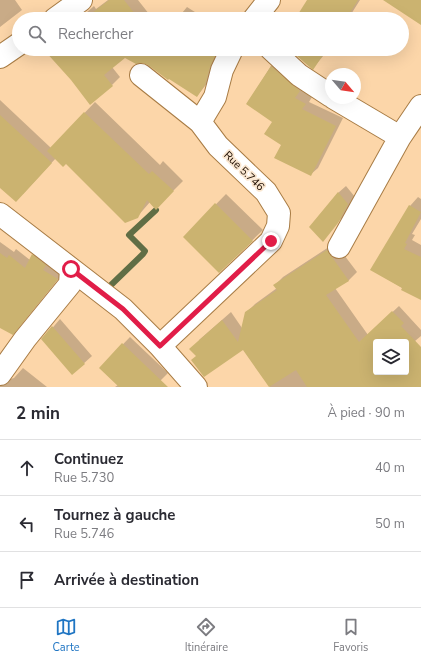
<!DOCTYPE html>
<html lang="fr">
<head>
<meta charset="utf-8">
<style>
  body { margin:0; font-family:"Nunito Sans",sans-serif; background:#f2f2f3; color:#2b2b33 }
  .controls { position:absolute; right:12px; bottom:12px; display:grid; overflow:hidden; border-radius:4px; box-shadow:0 4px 16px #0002 }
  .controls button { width:36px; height:36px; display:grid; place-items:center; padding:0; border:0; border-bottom:1px solid #e1e1e2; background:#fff; color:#2b2b33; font:20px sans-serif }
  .compass { position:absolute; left:325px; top:68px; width:36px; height:36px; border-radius:50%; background:#fff; box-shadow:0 4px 16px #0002; rotate:119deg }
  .stop { position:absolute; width:12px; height:12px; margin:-9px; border:3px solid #e11d48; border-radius:50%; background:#fff }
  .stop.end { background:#e11d48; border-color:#fff; box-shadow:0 1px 4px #0008 }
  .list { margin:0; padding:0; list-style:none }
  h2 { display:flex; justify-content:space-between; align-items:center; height:52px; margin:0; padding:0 16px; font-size:17px }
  h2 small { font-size:13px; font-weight:400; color:#7c7c81 }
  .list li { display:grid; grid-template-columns:26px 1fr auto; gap:12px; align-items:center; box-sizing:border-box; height:56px; padding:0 16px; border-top:1px solid #e1e1e2 }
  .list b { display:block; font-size:15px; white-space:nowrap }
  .list p { margin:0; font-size:13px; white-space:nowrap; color:#7c7c81 }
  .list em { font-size:13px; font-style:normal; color:#7c7c81 }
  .icon { flex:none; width:22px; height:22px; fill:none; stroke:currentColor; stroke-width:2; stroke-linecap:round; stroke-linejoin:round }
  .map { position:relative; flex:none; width:421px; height:387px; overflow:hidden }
  .search { position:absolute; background:#fff; box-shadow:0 4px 16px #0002; left:12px; right:12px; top:12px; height:44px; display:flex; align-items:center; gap:10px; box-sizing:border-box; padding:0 14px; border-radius:22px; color:#7c7c81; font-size:15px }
  .sheet { height:220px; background:#fff }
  nav { display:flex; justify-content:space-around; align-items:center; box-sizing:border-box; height:56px; border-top:1px solid #e1e1e2; background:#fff; font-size:11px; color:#7c7c81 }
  nav a { display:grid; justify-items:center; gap:2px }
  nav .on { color:#1f75c3 }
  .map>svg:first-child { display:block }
  .shadow { fill:#0003; fill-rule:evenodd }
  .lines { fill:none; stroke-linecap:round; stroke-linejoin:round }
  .stream { stroke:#606e45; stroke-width:6 }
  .building { fill:#cbb370; fill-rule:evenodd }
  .minor-casing { stroke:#a87c45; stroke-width:24 }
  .minor { stroke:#fff; stroke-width:22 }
  .route { stroke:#e11d48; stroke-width:5 }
  .labels { text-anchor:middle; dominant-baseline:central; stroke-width:3.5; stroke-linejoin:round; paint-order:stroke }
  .street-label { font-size:11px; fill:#1d0d00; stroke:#fae7d1 }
</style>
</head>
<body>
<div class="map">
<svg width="421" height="387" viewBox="0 0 421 387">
  <rect width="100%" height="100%" fill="#fcd6a9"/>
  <path class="shadow" d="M0,0H15L22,10L0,27Z
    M108,0H138L153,19H79L94,6L96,9Z
    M309,0H360L348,19H296Z
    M187,7L206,19H177Z
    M47,49H222L213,76L197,96L149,64L124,56L112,67L120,77L112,85Z
    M291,49H329L313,68Z
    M279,59L307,83L302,90L312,97L309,102L343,118L318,168L310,175L283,145L274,121L247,104L271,66Z
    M0,100L51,148L95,102L160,165L163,161L183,181L166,198L150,202L137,217L66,163L56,158L23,194L0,186Z
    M346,186L355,197L345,214L323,240L338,193Z
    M226,194L263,230L219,272L184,237Z
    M418,197L421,199V219L412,234L415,235L412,240L421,245V299L372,270L410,206Z
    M0,242L14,252L16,249L30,260L39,248L64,272L19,327H0Z
    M335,243L357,272L348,281L335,288L368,335L399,306L421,330V336L415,341L421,348V387H270L243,349L197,355L199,340L231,312L242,328L246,313L255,304L277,288L275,285L283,277ZM376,342H406V372H376Z
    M60,319L92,356L72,374L43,339Z
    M130,337L168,373L154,387H115L118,385L100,368Z
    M23,368L47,387H0V377L7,380L14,378Z"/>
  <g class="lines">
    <path class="stream" d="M111,285L143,254L145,251L129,235L156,210"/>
  </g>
  <path class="building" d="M109,0H124L139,19H79L85,13L88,16Z
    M307,0H358L346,19H295Z
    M383,0H421V25Z
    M46,49H211L217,52L210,67L205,85L197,97L169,79L168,80L148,65L142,63L136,64L125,58L104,75L113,86L90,105L71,80L44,50Z
    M289,49H327L313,70Z
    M271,66L300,91L295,98L306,104L302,109L336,126L311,176L274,158L281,145L264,134L272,122L246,104Z
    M84,112L149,174L152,171L174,191L156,210L147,200L138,218L125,223L66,164L63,167L47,151Z
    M0,115L52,163L16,202L0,188Z
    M338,192L348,204L338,223L323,242L309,227Z
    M215,203L253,241L219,273L183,237Z
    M409,205L421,212L405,243L407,244L404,249L421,257V300L401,290L402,288L370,270Z
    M327,250L349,281L326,295L359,342L392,311L404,323L401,326L421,347V387H307L296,370L269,387L243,350L204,377L191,360L196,356L189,349L222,320L238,342L245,312L277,290L273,285ZM376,342H406V372H376Z
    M0,253L7,258L9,255L25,268L32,254L46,265L43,270L58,279L13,335L0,328Z
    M52,326L85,364L72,375L41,339Z
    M122,343L168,387H119L99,368Z"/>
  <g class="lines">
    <defs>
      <path id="minor" d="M55,19L81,0
        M254,19L269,0
        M271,49L299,75L331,96
        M0,57L19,44
        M141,75L200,122L218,146L266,192L279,213L278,226L271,241L160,346
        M334,98L400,137
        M200,122L215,97L222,70L232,49
        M0,214L123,309L160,346L196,387
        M339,247L400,137L421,106
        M0,374L25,339L70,284L71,269"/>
    </defs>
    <use href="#minor" class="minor-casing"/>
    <use href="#minor" class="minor"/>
  </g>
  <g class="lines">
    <path class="route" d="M71,269L123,309L160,346L271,241"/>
  </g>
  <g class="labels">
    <g class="street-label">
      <text transform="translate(244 171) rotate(44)">Rue 5.746</text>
    </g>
  </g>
</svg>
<div class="controls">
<button><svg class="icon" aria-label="layers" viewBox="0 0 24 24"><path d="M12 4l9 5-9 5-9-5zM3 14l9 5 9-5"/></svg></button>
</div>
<svg class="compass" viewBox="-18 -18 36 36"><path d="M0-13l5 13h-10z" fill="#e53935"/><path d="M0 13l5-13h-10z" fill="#7c7c81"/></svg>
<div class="stop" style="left:71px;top:269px"></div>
<div class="stop end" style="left:271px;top:241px"></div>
<div class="search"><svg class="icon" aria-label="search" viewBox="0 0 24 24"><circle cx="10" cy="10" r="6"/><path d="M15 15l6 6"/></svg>Rechercher</div>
</div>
<section class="sheet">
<h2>2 min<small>À pied · 90 m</small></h2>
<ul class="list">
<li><svg class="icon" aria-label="ahead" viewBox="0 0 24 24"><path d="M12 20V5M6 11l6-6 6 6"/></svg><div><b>Continuez</b><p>Rue 5.730</p></div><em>40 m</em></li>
<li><svg class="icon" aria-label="left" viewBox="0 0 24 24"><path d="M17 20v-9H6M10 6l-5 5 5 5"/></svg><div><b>Tournez à gauche</b><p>Rue 5.746</p></div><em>50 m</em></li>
<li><svg class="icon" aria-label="arrive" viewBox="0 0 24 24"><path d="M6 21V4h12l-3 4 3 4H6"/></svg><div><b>Arrivée à destination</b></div></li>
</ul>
</section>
<nav>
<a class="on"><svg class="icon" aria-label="map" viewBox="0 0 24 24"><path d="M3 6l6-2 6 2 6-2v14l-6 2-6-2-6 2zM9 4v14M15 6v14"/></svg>Carte</a>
<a><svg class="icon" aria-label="directions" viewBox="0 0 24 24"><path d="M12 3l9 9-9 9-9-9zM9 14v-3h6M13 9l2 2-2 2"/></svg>Itinéraire</a>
<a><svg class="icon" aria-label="saved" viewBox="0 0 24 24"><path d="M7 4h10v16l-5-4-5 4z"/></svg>Favoris</a>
</nav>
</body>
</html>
